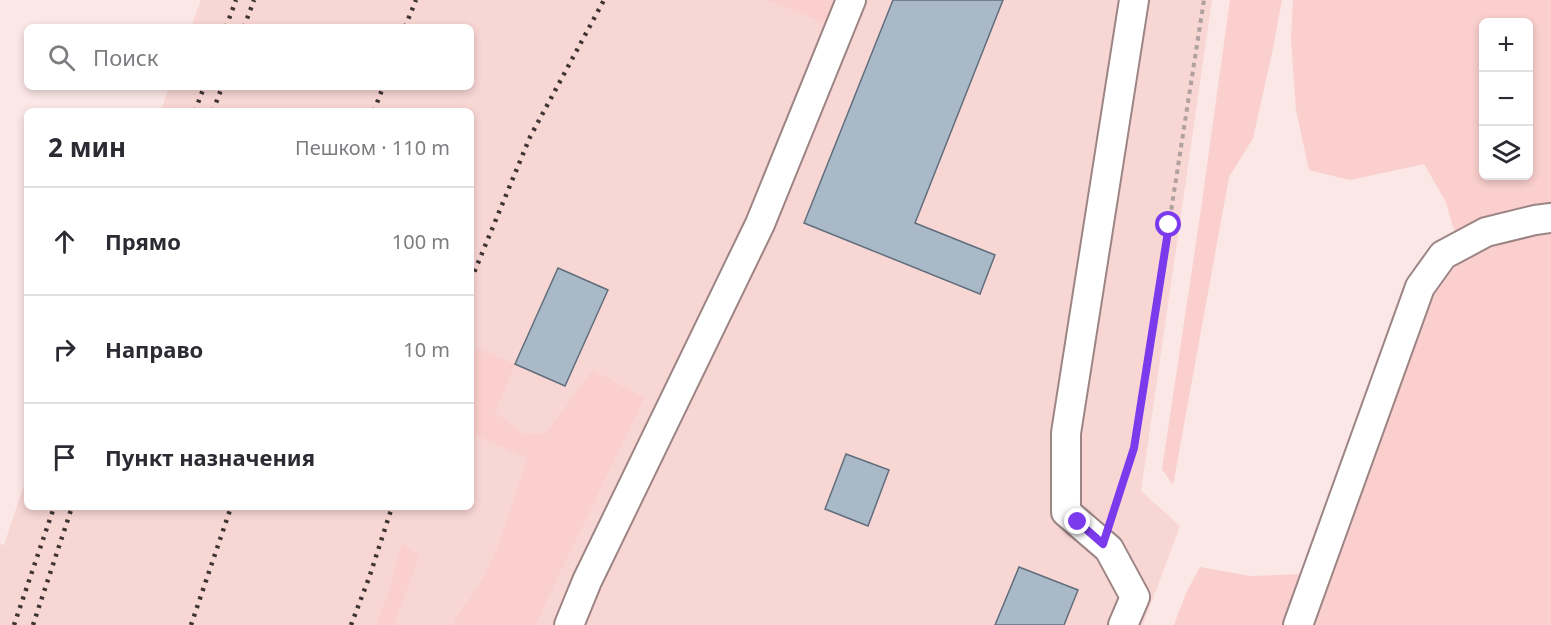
<!DOCTYPE html>
<html lang="ru">
<head>
<meta charset="utf-8">
<style>
  body { margin:0; font-family:"Noto Sans",sans-serif; background:#f7f7f7; color:#2b2b33 }
  .controls { position:absolute; right:18px; top:18px; display:grid; overflow:hidden; border-radius:9px; box-shadow:0 3px 9px #0003 }
  .controls button { width:54px; height:54px; display:grid; place-items:center; padding:0; border:0; border-bottom:2px solid #e1e1e2; background:#fff; color:#2b2b33; font:30px sans-serif }
  .stop { position:absolute; width:18px; height:18px; margin:-14px; border:4px solid #7c3aed; border-radius:50%; background:#fff }
  .stop.end { background:#7c3aed; border-color:#fff; box-shadow:0 2px 6px #0008 }
  .list { margin:0; padding:0; list-style:none }
  h2 { display:flex; justify-content:space-between; align-items:center; height:78px; margin:0; padding:0 24px; font-size:26px }
  h2 small { font-size:20px; font-weight:400; color:#7c7c81 }
  .list li { display:grid; grid-template-columns:39px 1fr auto; gap:18px; align-items:center; box-sizing:border-box; height:108px; padding:0 24px; border-top:2px solid #e1e1e2 }
  .list b { display:block; font-size:22px; white-space:nowrap }
  .list em { font-size:20px; font-style:normal; color:#7c7c81 }
  .icon { flex:none; width:33px; height:33px; fill:none; stroke:currentColor; stroke-width:2; stroke-linecap:round; stroke-linejoin:round }
  .map { position:relative; flex:none; width:1551px; height:625px; overflow:hidden }
  .search { position:absolute; background:#fff; box-shadow:0 3px 9px #0003; left:24px; top:24px; width:450px; height:66px; display:flex; align-items:center; gap:15px; box-sizing:border-box; padding:0 21px; border-radius:9px; color:#7c7c81; font-size:22px }
  .panel { position:absolute; background:#fff; box-shadow:0 3px 9px #0003; left:24px; top:108px; width:450px; height:402px; border-radius:9px }
  .map>svg:first-child { display:block }
  .built { fill:#f8d6d4 }
  .green { fill:#facfcd; fill-rule:evenodd }
  .building { fill:#aab9c8; stroke:#606e7c; stroke-width:1.5 }
  .lines { fill:none; stroke-linecap:round; stroke-linejoin:round }
  .minor-casing { stroke:#9c8584; stroke-width:32 }
  .path { stroke:#b0a0a0; stroke-width:4; stroke-dasharray:4.5 4.5; stroke-linecap:butt }
  .minor { stroke:#fff; stroke-width:28 }
  .rail { stroke:#3e3434; stroke-width:4.5; stroke-dasharray:3 6; stroke-linecap:butt }
  .route { stroke:#7c3aed; stroke-width:8 }
</style>
</head>
<body>
<div class="map">
<svg width="1551" height="625" viewBox="0 0 1551 625">
  <rect width="100%" height="100%" fill="#fbe7e6"/>
  <path class="built" d="M201,0H1212L1141,491L1180,526L1143,625H0V544L4,545L27,476V507H471V111H161L169,87H471V27H191Z"/>
  <path class="green" d="M768,0H856L843,31Z
    M1230,0H1282L1272,53L1253,138L1229,177L1173,485L1162,469L1199,223Z
    M1293,0H1551V625H1174L1186,593L1200,567L1250,576L1328,573L1437,288L1465,254L1453,227L1446,202L1424,164L1350,180L1309,170L1296,110L1291,39ZM1484,22H1528V176H1484Z
    M471,346L515,364L495,412L524,435L546,433L593,370L644,398L535,625H453C460,609 473,597 481,582C502,543 514,500 527,458L477,436L471,451Z
    M402,544L419,556L394,625H376L389,592Z"/>
  <path class="building" d="M893,0H1003L915,223L995,255L980,294L804,223Z
    M558,268L608,290L565,386L515,364Z
    M846,454L889,470L868,526L825,509Z
    M1019,567L1078,590L1064,625H995Z"/>
  <g class="lines">
    <defs>
      <path id="minor" d="M569,625L587,581L760,224L851,0
        M1123,625L1135,597L1109,549L1066,512V433L1134,0
        M1298,625L1420,287L1443,255L1486,232L1535,220L1551,218"/>
    </defs>
    <use href="#minor" class="minor-casing"/>
    <path class="path" d="M1111,518L1134,448L1204,0"/>
    <use href="#minor" class="minor"/>
    <path class="rail" d="M226,27L236,0
      M244,27L254,0
      M405,27L416,0
      M195,111L204,87
      M213,111L222,87
      M374,111L383,87
      M471,280L530,137L604,0
      M14,625L54,507
      M33,625L72,507
      M191,625L231,507
      M351,625L369,578L392,507"/>
  </g>
  <g class="lines">
    <path class="route" d="M1078,522L1103,544L1134,448L1169,225"/>
  </g>
</svg>
<div class="controls">
<button>+</button>
<button>−</button>
<button><svg class="icon" aria-label="layers" viewBox="0 0 24 24"><path d="M12 4l9 5-9 5-9-5zM3 14l9 5 9-5"/></svg></button>
</div>
<div class="stop" style="left:1169px;top:225px"></div>
<div class="stop end" style="left:1078px;top:522px"></div>
<div class="search"><svg class="icon" aria-label="search" viewBox="0 0 24 24"><circle cx="10" cy="10" r="6"/><path d="M15 15l6 6"/></svg>Поиск</div>
<section class="panel">
<h2>2 мин<small>Пешком · 110 m</small></h2>
<ul class="list">
<li><svg class="icon" aria-label="ahead" viewBox="0 0 24 24"><path d="M12 20V5M6 11l6-6 6 6"/></svg><div><b>Прямо</b></div><em>100 m</em></li>
<li><svg class="icon" aria-label="right" viewBox="0 0 24 24"><path d="M7 20v-9h11M14 6l5 5-5 5"/></svg><div><b>Направо</b></div><em>10 m</em></li>
<li><svg class="icon" aria-label="arrive" viewBox="0 0 24 24"><path d="M6 21V4h12l-3 4 3 4H6"/></svg><div><b>Пункт назначения</b></div></li>
</ul>
</section>
</div>
</body>
</html>
